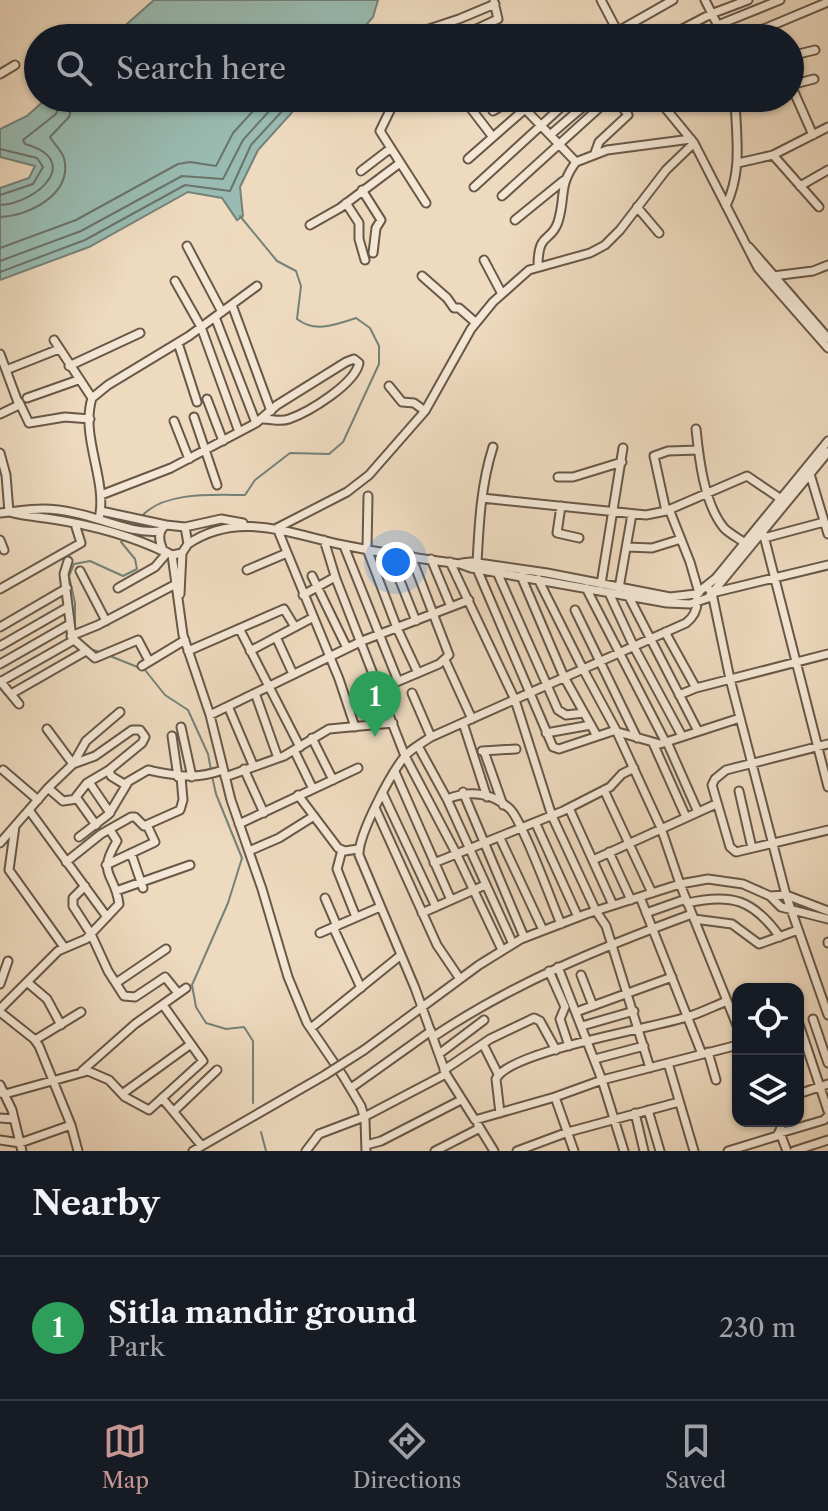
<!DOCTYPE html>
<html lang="en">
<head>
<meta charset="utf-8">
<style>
  body { margin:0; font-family:"Libre Caslon Text",serif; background:#242831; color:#f1f3f6 }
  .controls { position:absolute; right:24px; bottom:24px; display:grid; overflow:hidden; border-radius:16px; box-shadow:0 2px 6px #0004 }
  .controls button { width:72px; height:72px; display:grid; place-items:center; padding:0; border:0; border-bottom:2px solid #363941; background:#171b24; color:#f1f3f6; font:40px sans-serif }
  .you { position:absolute; left:396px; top:562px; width:28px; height:28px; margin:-20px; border:6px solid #fff; border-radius:50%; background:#1a73e8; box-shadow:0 0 0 12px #1a73e833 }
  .badge { display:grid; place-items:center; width:52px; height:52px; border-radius:50%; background:#c59692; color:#fff; font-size:26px; font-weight:700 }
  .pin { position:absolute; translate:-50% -66px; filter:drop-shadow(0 2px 4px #0008) }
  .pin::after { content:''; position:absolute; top:42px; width:28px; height:24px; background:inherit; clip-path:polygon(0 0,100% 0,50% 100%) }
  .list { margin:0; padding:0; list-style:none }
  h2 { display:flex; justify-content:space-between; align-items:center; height:104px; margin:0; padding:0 32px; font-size:34px }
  h2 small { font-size:26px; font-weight:400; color:#9ea1a6 }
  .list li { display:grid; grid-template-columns:52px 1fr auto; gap:24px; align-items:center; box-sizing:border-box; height:144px; padding:0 32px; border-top:2px solid #363941 }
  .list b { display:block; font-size:30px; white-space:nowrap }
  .list p { margin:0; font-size:26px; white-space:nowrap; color:#9ea1a6 }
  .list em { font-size:26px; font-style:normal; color:#9ea1a6 }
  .icon { flex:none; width:44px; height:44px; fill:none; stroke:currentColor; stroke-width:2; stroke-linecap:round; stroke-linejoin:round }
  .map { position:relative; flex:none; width:828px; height:1151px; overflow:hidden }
  .search { position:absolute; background:#171b24; box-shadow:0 2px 6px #0004; left:24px; right:24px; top:24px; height:88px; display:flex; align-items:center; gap:20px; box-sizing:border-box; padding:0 28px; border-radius:44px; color:#9ea1a6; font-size:30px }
  .sheet { height:248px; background:#171b24 }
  nav { display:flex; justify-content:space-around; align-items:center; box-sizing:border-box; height:112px; border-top:2px solid #363941; background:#171b24; font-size:22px; color:#9ea1a6 }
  nav a { display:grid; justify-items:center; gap:4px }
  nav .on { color:#c59692 }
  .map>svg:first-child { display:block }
  .water { fill:#99bbb2; stroke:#748278; stroke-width:2 }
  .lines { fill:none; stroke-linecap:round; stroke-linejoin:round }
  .shore { stroke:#6b7469; stroke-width:2 }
  .stream { stroke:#748278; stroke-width:2 }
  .minor-casing { stroke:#695848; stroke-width:11 }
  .minor { stroke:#f4e7d5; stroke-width:7 }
  .minor-bridge-casing { stroke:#695848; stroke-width:11; stroke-linecap:butt }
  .minor-bridge { stroke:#f4e7d5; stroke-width:7 }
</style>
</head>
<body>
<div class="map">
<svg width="828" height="1151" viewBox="0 0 828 1151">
  <rect width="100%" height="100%" fill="#eedabf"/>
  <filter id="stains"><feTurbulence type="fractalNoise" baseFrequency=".0025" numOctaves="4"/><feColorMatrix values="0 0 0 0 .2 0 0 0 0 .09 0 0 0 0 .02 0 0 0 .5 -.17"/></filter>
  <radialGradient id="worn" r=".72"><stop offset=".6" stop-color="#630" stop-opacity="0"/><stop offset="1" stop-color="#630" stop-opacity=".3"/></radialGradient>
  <path class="water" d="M154,0H378L373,17L355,38H111Z
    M47,98H305L258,150L240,187L243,216L237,220L222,198L188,192L89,247L0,280V188L29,178L35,166L0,157V129L27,116Z"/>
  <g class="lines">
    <path class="shore" d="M0,149L37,158L43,167L33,184L0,195
      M0,205C38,203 83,160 25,144L23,140L56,114L62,98
      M0,217C29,216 73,194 64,158C61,150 54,144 50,137L69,117L74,98
      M0,248L76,220L178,164L190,162L216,166L233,133L265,98
      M0,261L81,231L182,176L223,179L243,140L281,98
      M0,272L85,240L185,185L230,191L251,145L294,98"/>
    <path class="stream" d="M141,517C163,491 214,495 245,495L255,480L290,453L329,454L343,442L379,364V346L370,328L356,318C335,325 315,333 297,319L301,286L296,271L277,261L240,216
      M75,629V603L69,576L74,564L90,561L123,576L137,569L135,559L121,542L125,538
      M76,635L90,649L100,652
      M110,656L145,670L165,695L188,710L208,754L211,770
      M212,776L216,794L242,858L228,903L192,985L196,1007L206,1023L226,1029L244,1027L253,1041V1103
      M261,1132L266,1151"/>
    <defs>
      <path id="minor" d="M601,0L621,38
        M705,0L724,38
        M718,25L780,0
        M417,38L420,32L459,19L495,4
        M457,38L498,19L494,2
        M606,38L673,0
        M665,38L711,14L748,0
        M742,38L828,2
        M790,56L815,50
        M0,74L15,65
        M790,85L814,79
        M794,92L813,135
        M396,98L380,131L426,203
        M517,98L525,109L538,98
        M657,98L694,143L758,268L828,348
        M469,106L492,136
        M623,107L637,98
        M493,111L515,98
        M550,135L593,98
        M595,153L599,142L628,115L616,98
        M773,155L819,207
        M468,159L525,109L576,162L607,150L691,139
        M738,163L773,155L828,127
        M361,171L391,148
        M800,186L828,170
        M474,187L571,98
        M362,190L381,220L376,228L373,253
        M502,196L610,98
        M346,203L359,223V239L365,260
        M726,206C743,169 736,137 735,98
        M637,207L659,233
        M515,220L563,181
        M310,225L340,208L400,163
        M187,246L222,312
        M749,247L828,338
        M484,260L502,294
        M538,266C538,231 551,243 558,222C566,196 558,186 576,162
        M422,276L447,298L454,308H459L475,322
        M773,276L813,271L828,265
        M175,281L201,327L239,432
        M232,305L271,411
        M215,317L256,423
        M54,340L92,398
        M178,343L197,402
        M0,354L19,405L0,414
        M69,366L140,333
        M6,370L59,349
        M389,386L402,402L414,403L425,411
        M27,398L78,380
        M207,399L223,441
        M19,402L29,423L65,417L90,419
        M194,417L217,485
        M174,421L189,459
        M696,429C699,458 704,504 724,528C730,534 738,538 745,543
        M0,453L6,475L9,512
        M810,474L828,534
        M558,477H573L622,462
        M101,495L171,468L256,423L277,405L346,362L354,359L359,363C355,384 309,412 289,419C281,422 272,419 263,419
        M368,496L367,549L397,628L418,673
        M482,498L646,515L666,511L747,476L781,499
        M561,506L557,533L579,538
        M669,509L690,562L699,593
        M101,511L166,525
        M666,511L654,456L668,451L698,450
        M9,512C23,516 38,517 52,519C91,525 132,536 167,553L155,567L118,588
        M0,513C30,510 43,506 75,513C104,519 131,534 160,531
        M99,519C108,480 80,438 92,398L108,385L189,336L257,286
        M185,527L221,519L243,523
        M763,532L828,787
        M764,538L824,522
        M0,540L4,550
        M324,540L336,579L405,756L456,853L502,950
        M188,544C238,510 291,534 343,545C382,553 421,559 460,564L471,568L667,603L690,604L708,598L828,452
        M344,546L398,681
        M627,547L652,548L681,539
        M389,553L416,621
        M172,555L183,635L210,715L231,800L262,889L288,977L307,1023L343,1076L361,1106L365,1120L366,1151
        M431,559L451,607
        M68,561L64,574L72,638L95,658L138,640L149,661
        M450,562L515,700L552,816L596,911L606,926L650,1068
        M462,563L471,562L547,573L670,597L696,594L716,578L828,441
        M477,563C479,524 481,484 493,447
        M477,569L553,747L559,749L616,730
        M247,570L287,553
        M80,571L106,621
        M497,572L558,710L566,715L584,713
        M312,576L347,648
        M521,576L564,677L597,736
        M538,579L583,669L616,730L661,828L680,884L738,1028
        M601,584L623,448
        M707,587L712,593L730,679L786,895L828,1015
        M586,588L666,743
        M619,588L632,514
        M0,589L81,543L75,524
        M609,593L634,647L682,736
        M712,593L828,565
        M180,594L182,553L188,544L185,527L166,525C157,531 159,541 163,550L172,555L182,553
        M696,594C699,606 696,615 686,623L431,737C422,743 411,749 405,756C391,773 358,835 359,855L415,988L446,1074L475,1120L555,1097L602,1080L738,1045
        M303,595L335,577
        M629,597L698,731
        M575,610L637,738
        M0,627L67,588
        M240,630L300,747
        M665,632L696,688
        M71,636L98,625L176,584
        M276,637L293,674
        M0,646L68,607
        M188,651L284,609L295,627
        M250,651L312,618
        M445,660L472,719
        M0,664L70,624
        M142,666L185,640
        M0,681L19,704
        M0,682L74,640
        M380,689L439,664L449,655L411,556
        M255,693L278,758
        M412,693L431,737
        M11,694L86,651
        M679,695L696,688L828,654
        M228,706L253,765
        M210,715L362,641L469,600
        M463,723L487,797
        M181,727L192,777
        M355,727L339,679L277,528L347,492L369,475L425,411L471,329L493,302L529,270L590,253L605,245L620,230L666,170L694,143
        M47,729L73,764L95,756L132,730H140L145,737L142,743L109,770L111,776L124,784L148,770C178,776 194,780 223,770
        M618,732L660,744L740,718
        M546,733L591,725
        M172,736L178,777
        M312,738L333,780
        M667,742L698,812
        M653,743L686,817
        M828,744L726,770L715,779L712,785L730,847L736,852L828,830
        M418,746L447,799L513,944
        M294,750L313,789
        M482,751L516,749
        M484,751L503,805
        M244,769L264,813
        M3,770L38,800
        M395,772L451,900
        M225,777L284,756L329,729L393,723
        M89,782L110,813
        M48,788L63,801L77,799
        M604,790L652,893
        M739,791L752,848
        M463,792L524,937
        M383,794L436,907
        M298,795L338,848L345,851L358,849
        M447,799C470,790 491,792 510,809C522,820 552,903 561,924
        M569,808L613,905
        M29,810L107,917
        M376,810L437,945L460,979
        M239,824L358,768
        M536,824L578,917
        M96,825L76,797L87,783L109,770
        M15,826L9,870L64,947
        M79,837L109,814L127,784
        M500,838L543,930
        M0,843L48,788L73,764L86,741L120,712
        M342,850L337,869L356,917
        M249,851L279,838L314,816
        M609,852L631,900
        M131,853L143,888
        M593,860L716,804
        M66,862L101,834L131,817H135L144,826L180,810L183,800L181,777
        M434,863L563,811L610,787L622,774L634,768
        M106,865L155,842L147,825
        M85,886L73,898V906L91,934L108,971L124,996L135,997L165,977L178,993
        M116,891L190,865
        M770,896L786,895L828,911
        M640,897L702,1054
        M325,898L337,926
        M687,903C731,893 753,899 780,937
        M422,913L485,885
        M646,913L686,899
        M694,919L732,924L759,944L798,930
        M333,927L361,988
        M320,933L380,907
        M828,942V943
        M558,967L602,1080L624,1151
        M549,971L565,1007L560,1019L569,1046
        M581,975L593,1006
        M27,982L47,999L61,1025
        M116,983L166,949
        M0,984L8,961
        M0,1009L58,951L86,939L119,904C115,872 96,876 117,841L110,830
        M0,1012L34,1039L39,1046L71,1125L78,1151
        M576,1012L672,977
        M813,1019L828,1063
        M799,1024L828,1111
        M582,1026L634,1011
        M311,1028L401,955
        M433,1037C513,983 602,947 692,914
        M35,1040L81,1012
        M483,1044L498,1074
        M364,1050L479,965L521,939L586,914L680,884L708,879L743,884L770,896L781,907L828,919
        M708,1052L716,1080
        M439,1054L484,1020
        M595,1059L644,1046
        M668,1063L694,1151
        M444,1070L490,1039L534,1018L540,1021L556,1050
        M82,1071L135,1024L186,988
        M0,1085L12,1110L22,1151
        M351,1088L431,1031
        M0,1093L5,1094L88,1071L109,1080L125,1097L149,1110L203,1061L163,1005
        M122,1094L191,1044
        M798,1094L828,1084
        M555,1097L574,1151
        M162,1098L201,1145
        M648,1110L660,1151
        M174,1111L217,1070
        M500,1113L496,1079C509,1051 653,1028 687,1017C701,1013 714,1006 727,1001
        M635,1113L644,1151
        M0,1118L14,1119
        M478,1125L494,1151
        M0,1140L20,1143L71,1125
        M366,1145L381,1141L461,1100
        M193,1151L325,1075
        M306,1151L319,1134L364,1117L446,1074
        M435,1151L480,1128
        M517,1151L568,1132L679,1102
        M728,1151L777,1136L781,1128L779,1121
        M787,1151L780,1133L824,1120L828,1116
        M794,1151L828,1140"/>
    </defs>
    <use href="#minor" class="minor-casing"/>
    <use href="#minor" class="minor"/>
    <defs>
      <path id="minor-bridge" d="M325,1075L364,1050"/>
    </defs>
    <use href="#minor-bridge" class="minor-bridge-casing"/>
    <use href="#minor-bridge" class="minor-bridge"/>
  </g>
  <rect width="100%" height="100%" filter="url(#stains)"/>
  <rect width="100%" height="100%" fill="url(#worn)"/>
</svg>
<div class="controls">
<button><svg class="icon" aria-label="locate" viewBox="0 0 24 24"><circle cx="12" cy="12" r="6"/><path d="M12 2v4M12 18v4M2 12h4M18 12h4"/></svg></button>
<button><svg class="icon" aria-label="layers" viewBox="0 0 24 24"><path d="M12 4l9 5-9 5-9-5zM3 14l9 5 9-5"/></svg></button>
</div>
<div class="you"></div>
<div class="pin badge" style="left:375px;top:737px;background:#2e9e5b">1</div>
<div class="search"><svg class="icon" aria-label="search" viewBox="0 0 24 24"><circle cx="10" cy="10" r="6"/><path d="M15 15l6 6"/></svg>Search here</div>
</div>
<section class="sheet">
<h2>Nearby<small></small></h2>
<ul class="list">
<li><span class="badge" style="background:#2e9e5b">1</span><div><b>Sitla mandir ground</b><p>Park</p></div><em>230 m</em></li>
</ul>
</section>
<nav>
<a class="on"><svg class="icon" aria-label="map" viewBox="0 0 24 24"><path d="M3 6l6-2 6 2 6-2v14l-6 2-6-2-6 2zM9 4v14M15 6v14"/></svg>Map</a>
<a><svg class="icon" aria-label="directions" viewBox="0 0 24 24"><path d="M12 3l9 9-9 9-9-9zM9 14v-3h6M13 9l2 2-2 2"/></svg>Directions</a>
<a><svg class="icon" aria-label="saved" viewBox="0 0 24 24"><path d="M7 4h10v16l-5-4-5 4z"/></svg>Saved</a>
</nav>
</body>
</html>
